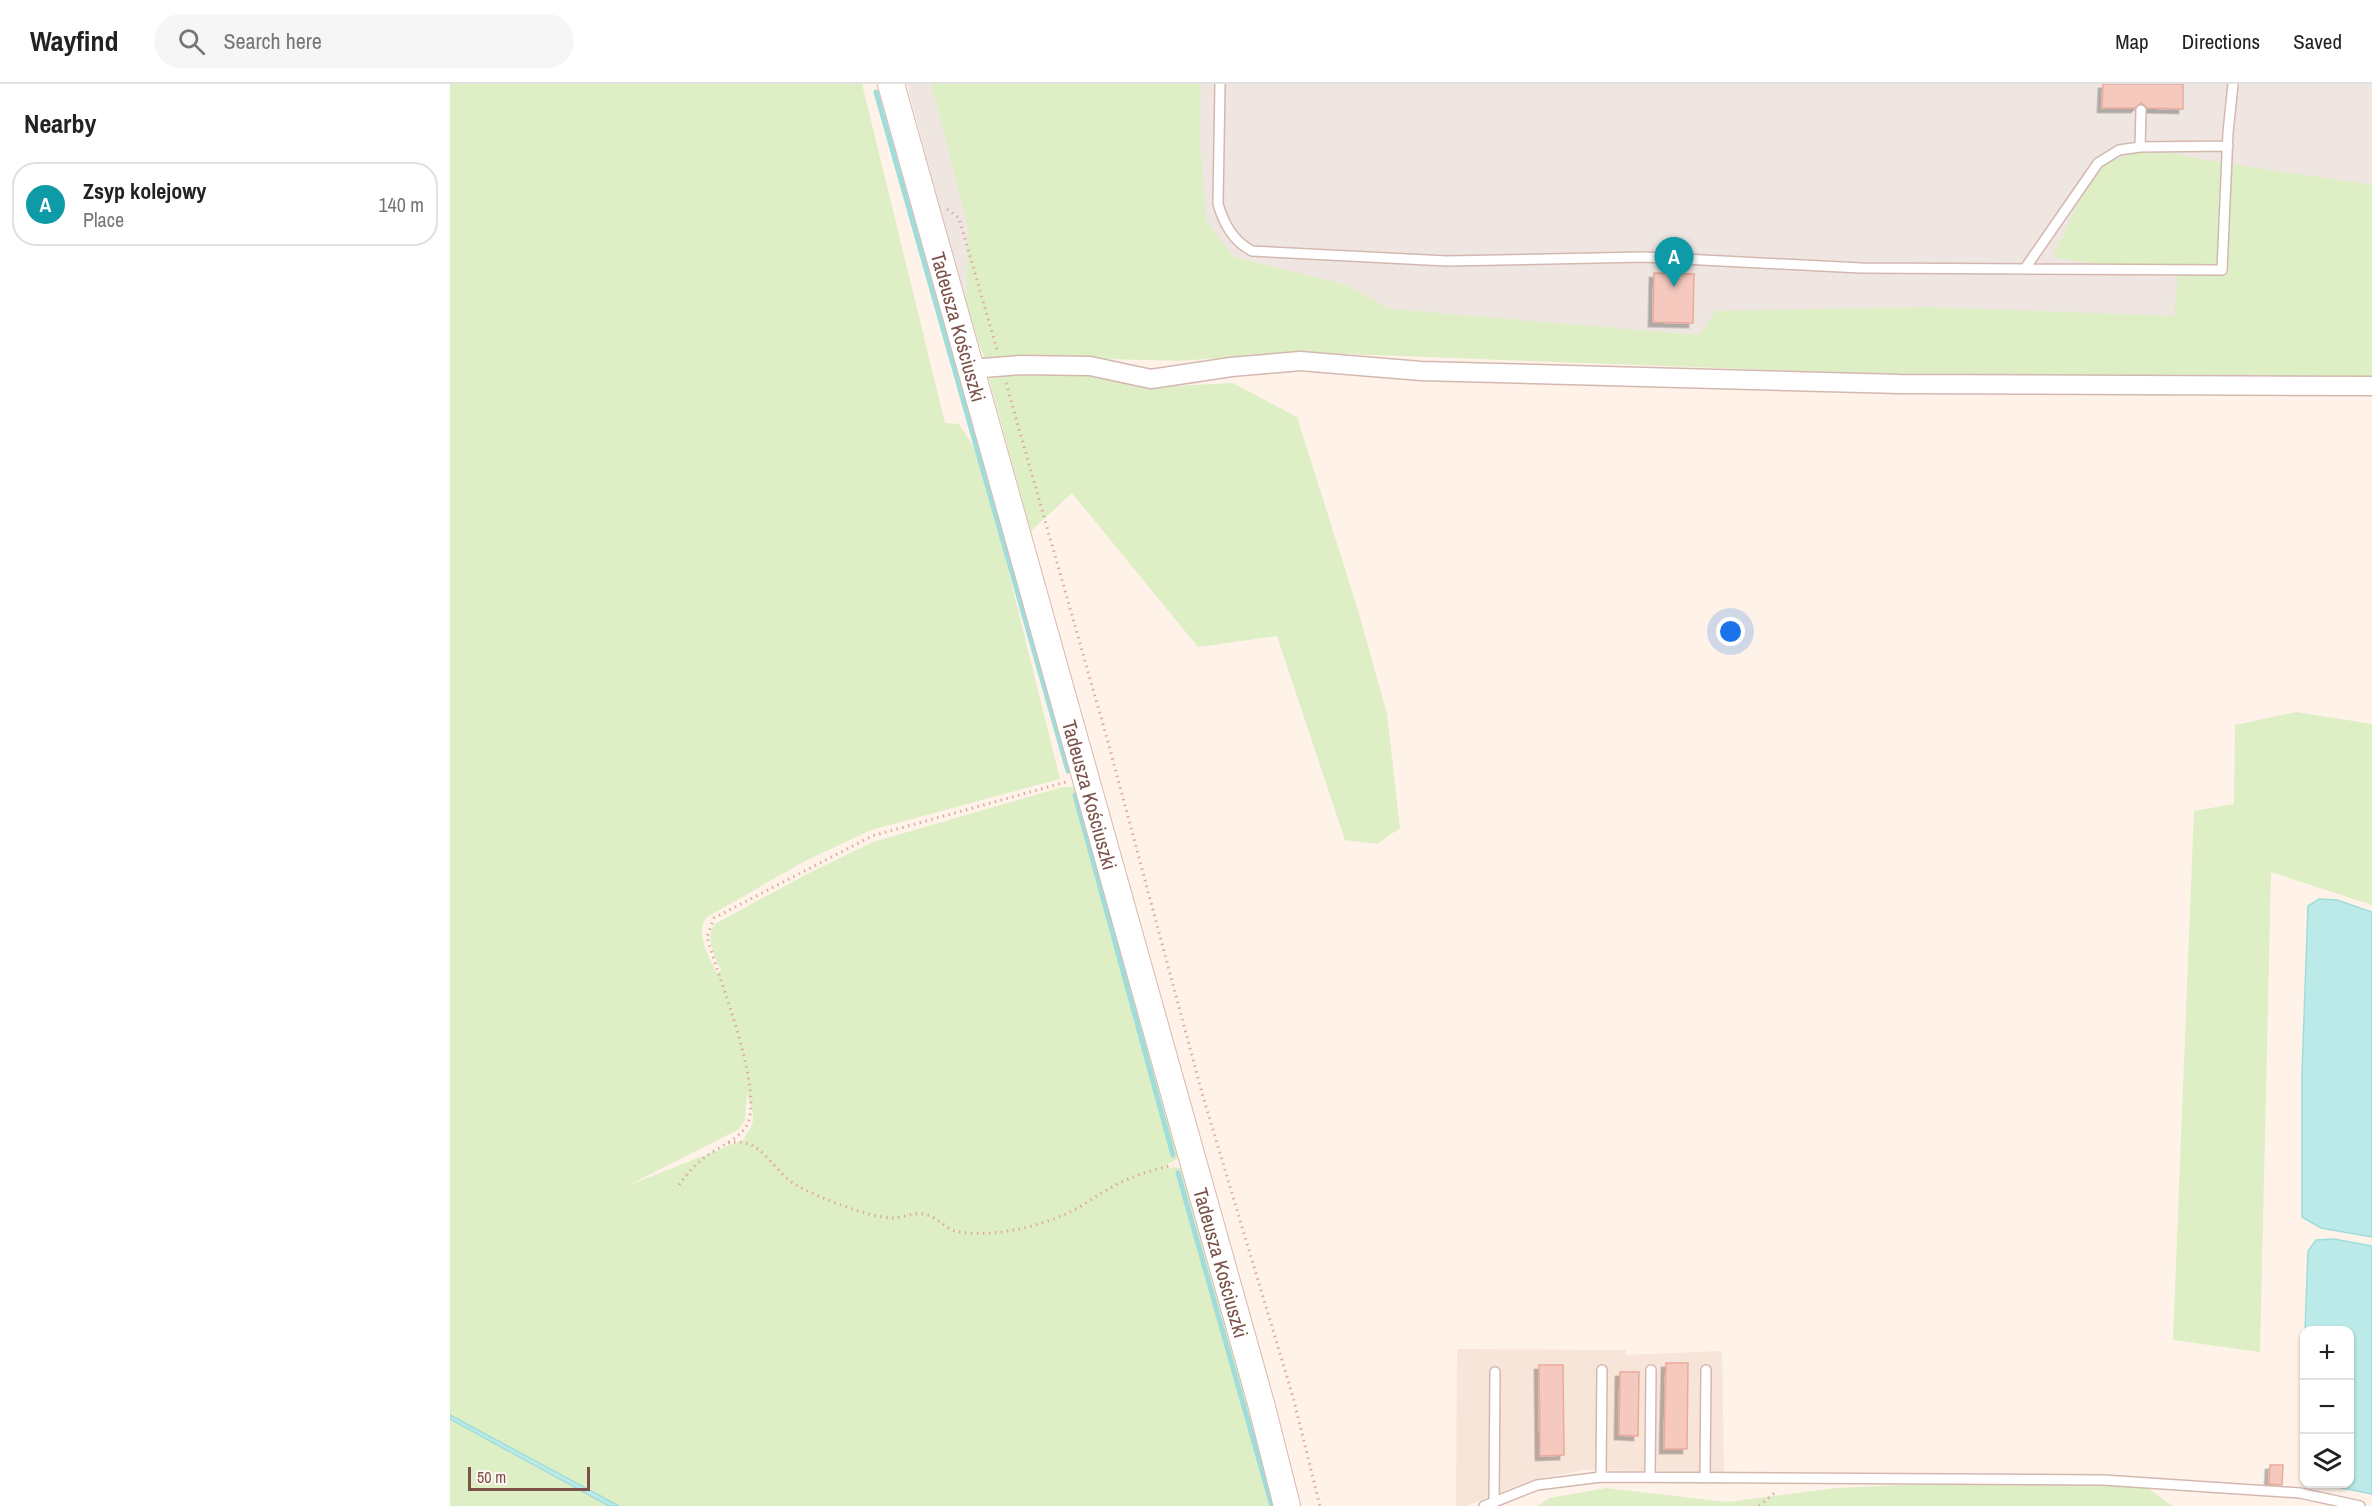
<!DOCTYPE html>
<html lang="en">
<head>
<meta charset="utf-8">
<style>
  body { margin:0; font-family:"Archivo Narrow",sans-serif; background:#f6f6f6; color:#222 }
  .controls { position:absolute; right:18px; bottom:18px; display:grid; overflow:hidden; border-radius:12px; box-shadow:0 2px 4px #0004 }
  .controls button { width:54px; height:54px; display:grid; place-items:center; padding:0; border:0; border-bottom:2px solid #e0e0e0; background:#fff; color:#222; font:30px sans-serif }
  .scale { position:absolute; left:18px; bottom:15px; width:122px; box-sizing:border-box; padding-left:6px; border:3px solid #7b5149; border-top:0; font-size:16px; line-height:21px; white-space:nowrap; color:#7b5149; -webkit-text-stroke:4px #fff7f1; paint-order:stroke }
  .you { position:absolute; left:1281px; top:548px; width:21px; height:21px; margin:-15px; border:4px solid #fff; border-radius:50%; background:#1a73e8; box-shadow:0 0 0 9px #1a73e833 }
  .badge { display:grid; place-items:center; width:39px; height:39px; border-radius:50%; background:#db2777; color:#fff; font-size:20px; font-weight:700 }
  .pin { position:absolute; translate:-50% -50px; filter:drop-shadow(0 2px 3px #0008) }
  .pin::after { content:''; position:absolute; top:32px; width:21px; height:18px; background:inherit; clip-path:polygon(0 0,100% 0,50% 100%) }
  .list { margin:0; padding:0; list-style:none }
  h2 { display:flex; justify-content:space-between; align-items:center; height:78px; margin:0; padding:0 24px; font-size:26px }
  h2 small { font-size:20px; font-weight:400; color:#767676 }
  .list li { display:grid; grid-template-columns:39px 1fr auto; gap:18px; align-items:center; box-sizing:border-box; height:84px; margin:0 12px 12px; padding:0 12px; border:2px solid #e0e0e0; border-radius:24px }
  .list b { display:block; font-size:22px; white-space:nowrap }
  .list p { margin:0; font-size:20px; white-space:nowrap; color:#767676 }
  .list em { font-size:20px; font-style:normal; color:#767676 }
  .icon { flex:none; width:33px; height:33px; fill:none; stroke:currentColor; stroke-width:2; stroke-linecap:round; stroke-linejoin:round }
  .map { position:relative; flex:none; width:1922px; height:1422px; overflow:hidden }
  header { display:flex; align-items:center; gap:36px; box-sizing:border-box; height:84px; padding:0 30px; background:#fff; border-bottom:2px solid #e0e0e0 }
  header strong { font-size:28px }
  nav { display:flex; gap:33px; margin-inline-start:auto; font-size:21px }
  .search { width:420px; height:54px; background:#f6f6f6; display:flex; align-items:center; gap:15px; box-sizing:border-box; padding:0 21px; border-radius:33px; color:#767676; font-size:22px }
  main { display:flex }
  aside { flex:1; background:#fff }
  .map>svg:first-child { display:block }
  .residential { fill:#f8e5d9 }
  .industrial { fill:#efe6e2 }
  .green { fill:#deeec5; fill-rule:evenodd }
  .water { fill:#bbeae8; stroke:#a0ddda; stroke-width:1.5 }
  .lines { fill:none; stroke-linecap:round; stroke-linejoin:round }
  .stream { stroke:#a0ddda; stroke-width:5 }
  .building { fill:#f6c9be; stroke:#eaab9d; stroke-width:1.5; filter:url(#shadow) }
  .lane-casing { stroke:#d4b8b0; stroke-width:12 }
  .street-casing { stroke:#d4b8b0; stroke-width:21 }
  .secondary-casing { stroke:#dab9af; stroke-width:28 }
  .path { stroke:#dcaca0; stroke-width:3; stroke-dasharray:1.5 4.5; stroke-linecap:butt }
  .lane { stroke:#fff; stroke-width:9 }
  .street { stroke:#fff; stroke-width:18 }
  .secondary { stroke:#fff; stroke-width:26 }
  .labels { text-anchor:middle; dominant-baseline:central; stroke-width:6; stroke-linejoin:round; paint-order:stroke }
  .street-label { font-size:20px; fill:#7b5149; stroke:#fff7f1 }
</style>
</head>
<body>
<header>
<strong>Wayfind</strong>
<div class="search"><svg class="icon" aria-label="search" viewBox="0 0 24 24"><circle cx="10" cy="10" r="6"/><path d="M15 15l6 6"/></svg>Search here</div>
<nav><a>Map</a><a>Directions</a><a>Saved</a></nav>
</header>
<main>
<aside>
<h2>Nearby<small></small></h2>
<ul class="list">
<li><span class="badge" style="background:#0f9aa8">A</span><div><b>Zsyp kolejowy</b><p>Place</p></div><em>140 m</em></li>
</ul>
</aside>
<div class="map">
<svg width="1922" height="1422" viewBox="0 0 1922 1422">
  <defs>
    <filter id="shadow"><feDropShadow dx="-4.5" dy="4.5" stdDeviation="0" flood-color="#0004"/></filter>
  </defs>
  <rect width="100%" height="100%" fill="#fef2e9"/>
  <path class="residential" d="M1007,1265L1176,1266V1271L1272,1267L1274,1388L1133,1386L1083,1396L1016,1422H1006Z"/>
  <path class="industrial" d="M457,0H1922V249L988,258L516,224Z"/>
  <path class="green" d="M0,0H412L495,339L509,340L530,373L610,695L421,746L355,777L257,833C244,847 259,874 267,889L271,886C265,872 254,853 265,840L357,790L423,758L613,703H625L629,707L730,1074L717,1080L718,1084L727,1083L735,1086L828,1422H169L0,1331ZM297,1010C303,1028 308,1038 294,1053L296,1055L177,1102L289,1045L295,1036Z
    M481,0H751L750,57L756,136L783,173L893,200L941,225L1249,251L1266,227L1479,223L1724,232L1728,192L1602,173L1647,81L1699,65L1755,76L1922,101V298L1561,295L844,268L729,277L560,272L535,276L516,224L518,142Z
    M636,289L688,299L726,302L783,299L847,333L908,526L937,630L950,744L927,760L895,756L827,552L748,563L622,409L581,447L539,295L568,290Z
    M1846,628L1922,640V821L1821,788L1810,1268L1723,1256L1744,727L1784,720L1785,641Z
    M0,1335L159,1422H0Z
    M1679,1391L1723,1422H1087L1100,1414L1156,1404L1277,1418L1387,1404Z"/>
  <path class="water" d="M1869,815L1887,816L1922,828V1153L1871,1144L1852,1133V990L1858,822Z
    M1884,1155L1922,1162V1410L1872,1400H1900V1246H1855L1858,1167L1866,1156Z
    M0,1331L169,1422H159L0,1335Z"/>
  <g class="lines">
    <path class="stream" d="M426,8L618,687
      M625,711L723,1071
      M728,1089L822,1422"/>
  </g>
  <path class="building" d="M1653,0H1733V25L1697,24L1691,19L1685,24H1652Z
    M1204,189L1244,190L1243,239L1203,238Z
    M1216,1279H1238L1237,1365H1214Z
    M1089,1281H1113L1114,1371L1090,1372Z
    M1170,1288H1189L1188,1352L1169,1351Z
    M1820,1381H1833L1832,1401L1819,1400Z"/>
  <g class="lines">
    <defs>
      <path id="lane" d="M770,0L768,120C774,140 783,157 802,167L997,177L1194,173L1411,184L1772,186L1778,49L1783,0
        M1690,63L1691,26
        M1576,183L1648,79L1669,66L1690,63L1778,62
        M1151,1393L1152,1286
        M1200,1393L1201,1286
        M1255,1394L1256,1286
        M1044,1418L1045,1288
        M1034,1422L1087,1401L1151,1393L1653,1396L1850,1409L1910,1422"/>
      <path id="street" d="M521,285L570,281L640,282L701,295L781,283L850,277L971,287L1450,300L1922,302"/>
      <g id="secondary">
        <path id="s1" d="M441,0L812,1323L837,1422"/>
      </g>
    </defs>
    <use href="#lane" class="lane-casing"/>
    <use href="#street" class="street-casing"/>
    <use href="#secondary" class="secondary-casing"/>
    <path class="path" d="M497,125L509,134L547,266
      M556,299L658,658L752,1009L843,1313L870,1422
      M278,1059C314,1052 320,1087 348,1102C370,1114 417,1133 442,1134C453,1134 463,1128 473,1130C488,1132 495,1146 509,1148C544,1153 584,1144 616,1130C637,1120 655,1105 676,1096C691,1089 707,1085 723,1081
      M229,1101C236,1091 244,1081 254,1074C266,1064 286,1057 295,1044C318,1013 267,891 257,853L264,834L422,752L616,698
      M1309,1422L1327,1407"/>
    <use href="#lane" class="lane"/>
    <use href="#street" class="street"/>
    <use href="#secondary" class="secondary"/>
  </g>
  <g class="labels">
    <g class="street-label">
      <text stroke="none"><textPath href="#s1" startOffset="252">Tadeusza Kościuszki</textPath></text>
      <text stroke="none"><textPath href="#s1" startOffset="738">Tadeusza Kościuszki</textPath></text>
      <text stroke="none"><textPath href="#s1" startOffset="1224">Tadeusza Kościuszki</textPath></text>
    </g>
  </g>
</svg>
<div class="controls">
<button>+</button>
<button>−</button>
<button><svg class="icon" aria-label="layers" viewBox="0 0 24 24"><path d="M12 4l9 5-9 5-9-5zM3 14l9 5 9-5"/></svg></button>
</div>
<div class="scale">50 m</div>
<div class="you"></div>
<div class="pin badge" style="left:1224px;top:203px;background:#0f9aa8">A</div>
</div>
</main>
</body>
</html>
